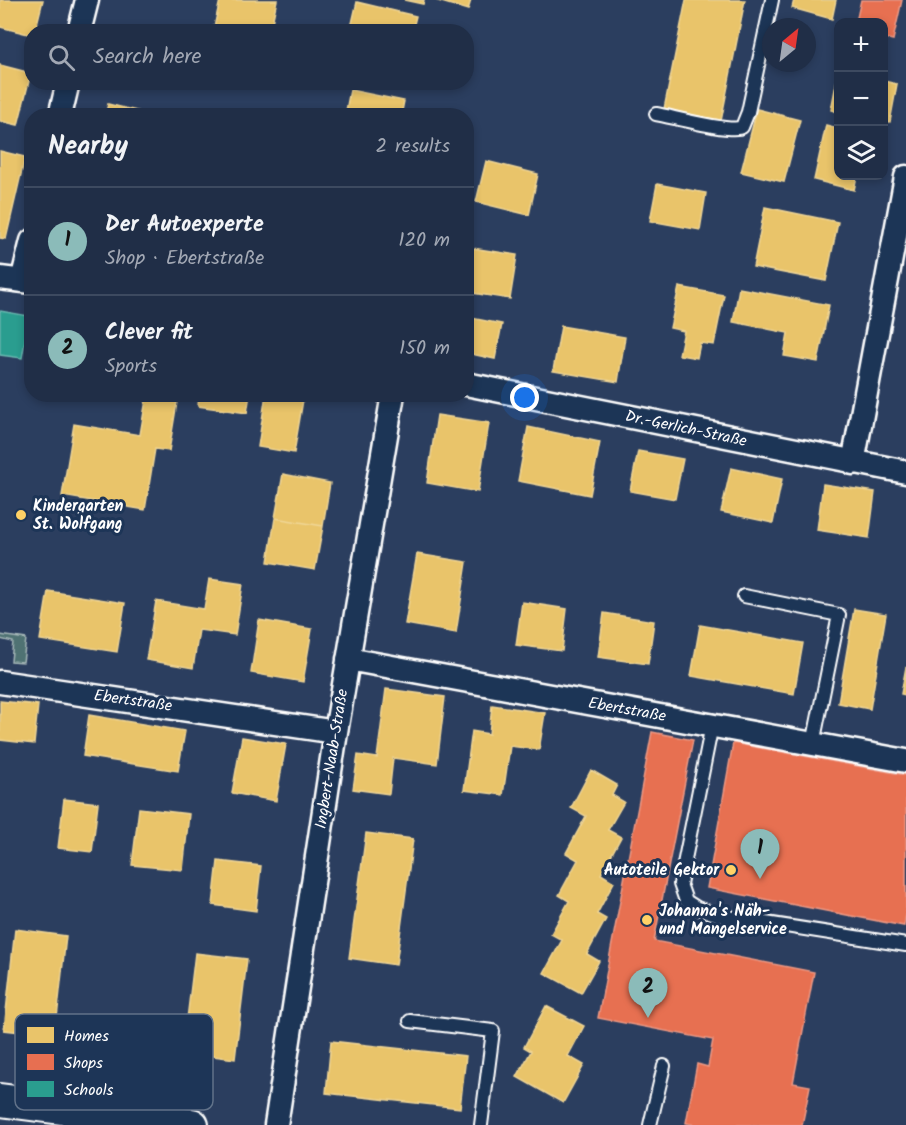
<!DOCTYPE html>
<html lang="en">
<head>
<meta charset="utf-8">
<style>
  body { margin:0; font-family:Kalam,sans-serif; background:#28364e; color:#f1f3f6 }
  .controls { position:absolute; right:18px; top:18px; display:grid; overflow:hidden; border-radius:12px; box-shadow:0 3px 9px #0003 }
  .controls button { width:54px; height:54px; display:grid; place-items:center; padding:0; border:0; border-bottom:2px solid #3d4a60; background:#202e47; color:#f1f3f6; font:30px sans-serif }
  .compass { position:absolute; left:762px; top:18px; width:54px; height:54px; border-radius:50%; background:#202e47; box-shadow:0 3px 9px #0003; rotate:29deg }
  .you { position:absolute; left:525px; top:398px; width:21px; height:21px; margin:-15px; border:4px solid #fff; border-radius:50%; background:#1a73e8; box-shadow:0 0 0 9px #1a73e833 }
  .badge { display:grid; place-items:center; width:39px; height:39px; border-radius:50%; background:#8bbbb9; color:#111; font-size:20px; font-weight:700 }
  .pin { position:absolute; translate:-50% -50px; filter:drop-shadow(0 2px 3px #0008) }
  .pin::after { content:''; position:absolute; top:32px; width:21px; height:18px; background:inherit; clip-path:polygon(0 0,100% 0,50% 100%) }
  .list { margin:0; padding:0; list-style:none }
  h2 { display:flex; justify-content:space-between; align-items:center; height:78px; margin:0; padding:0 24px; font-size:26px }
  h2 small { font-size:20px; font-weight:400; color:#a2a8b4 }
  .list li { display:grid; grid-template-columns:39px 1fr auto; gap:18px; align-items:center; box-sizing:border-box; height:108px; padding:0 24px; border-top:2px solid #3d4a60 }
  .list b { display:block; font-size:22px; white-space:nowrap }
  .list p { margin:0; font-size:20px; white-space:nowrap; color:#a2a8b4 }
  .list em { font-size:20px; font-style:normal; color:#a2a8b4 }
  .icon { flex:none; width:33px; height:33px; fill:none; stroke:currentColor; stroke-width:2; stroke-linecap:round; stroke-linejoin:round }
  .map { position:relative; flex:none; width:906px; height:1125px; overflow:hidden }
  .search { position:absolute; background:#202e47; box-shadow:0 3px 9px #0003; left:24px; top:24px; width:450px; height:66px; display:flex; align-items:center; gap:15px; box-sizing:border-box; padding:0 21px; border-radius:24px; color:#a2a8b4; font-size:22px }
  .panel { position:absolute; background:#202e47; box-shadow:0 3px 9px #0003; left:24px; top:108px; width:450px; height:294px; border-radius:24px }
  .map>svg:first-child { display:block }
  .green { fill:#4f7273; stroke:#a7b8b9; stroke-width:1.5 }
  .homes { fill:#e9c46a; stroke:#f0d697; stroke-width:1.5 }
  .shops { fill:#e76f51; stroke:#ee9a85; stroke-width:1.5 }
  .schools { fill:#2a9d8f; stroke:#6abab1; stroke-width:1.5 }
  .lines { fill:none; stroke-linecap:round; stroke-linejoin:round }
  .service-casing { stroke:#fff; stroke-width:16 }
  .minor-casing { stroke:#fff; stroke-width:27 }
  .secondary-casing { stroke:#fff; stroke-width:36 }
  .service { stroke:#1d3557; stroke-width:12 }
  .minor { stroke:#1d3557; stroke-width:22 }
  .secondary { stroke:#1d3557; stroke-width:32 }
  .poi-dot { fill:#ffd166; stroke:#1d3557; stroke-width:2 }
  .labels { text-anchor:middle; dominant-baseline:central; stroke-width:6; stroke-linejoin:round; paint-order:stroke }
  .street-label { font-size:16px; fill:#fff; stroke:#1d3557 }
  .poi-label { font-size:16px; font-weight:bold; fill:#fff; stroke:#1d3557; text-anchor:start }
  .key { fill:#1d3557; stroke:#617289; stroke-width:1.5 }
  .key-label { font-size:16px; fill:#fff }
</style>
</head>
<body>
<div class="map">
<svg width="906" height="1125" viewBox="0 0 906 1125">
  <rect width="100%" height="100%" fill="#2b3e5f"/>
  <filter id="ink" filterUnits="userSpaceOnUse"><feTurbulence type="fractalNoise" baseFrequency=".0167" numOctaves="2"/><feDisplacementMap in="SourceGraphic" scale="12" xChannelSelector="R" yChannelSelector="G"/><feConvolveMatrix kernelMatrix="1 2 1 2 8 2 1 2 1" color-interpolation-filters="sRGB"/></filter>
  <g filter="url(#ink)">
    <path class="green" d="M0,635L26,639L23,662L11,661L13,642L0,639Z"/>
    <path class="homes" d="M0,0H43L35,32H32V35L0,27Z
      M220,0H277L270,32H213Z
      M404,0H424L423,4Z
      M435,0H471L468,10Z
      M686,0H745L721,121L664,109Z
      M794,0H836L832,19L792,8Z
      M357,2L416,16L412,32H350Z
      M0,65L31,73L18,125L0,121Z
      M838,74V112L831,110Z
      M884,81L897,84L890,122L884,121Z
      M350,90L404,101L401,116H345Z
      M108,104L157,116H105Z
      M757,109L800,120L784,182L741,172Z
      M826,125L838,128V176H857L854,190L814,180Z
      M0,151L25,157L6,239L0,238Z
      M486,161L538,174L529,215L476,202Z
      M657,184L706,193L700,230L650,221Z
      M765,207L838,222L826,281L753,267Z
      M466,247L517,255L510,299L466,292Z
      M679,287L724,295L714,345L700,343L697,358L679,355L684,331L670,328Z
      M739,288L829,305L818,362L784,356L788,333L733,322Z
      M466,317L502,324L495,359L466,353Z
      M561,326L625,337L618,382L553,371Z
      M147,394L178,396L169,451L155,449L145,510L62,496L74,424L140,435Z
      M199,394H250L247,413L198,406Z
      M266,394H304L294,453L258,447Z
      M437,415L489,423L478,492L427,483Z
      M528,427L600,442L590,495L518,481Z
      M638,451L683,459L675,499L630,491Z
      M731,468L782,479L773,523L721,512Z
      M283,474L330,483L323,526L275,518Z
      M823,484L875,492L869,538L817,530Z
      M275,518L323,526L315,570L268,562Z
      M417,554L467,562L456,633L405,624Z
      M209,579L243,584L235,635L199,630L193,668L146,660L156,601L204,609Z
      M48,591L125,603L117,652L40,640Z
      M522,602L567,609L562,651L516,645Z
      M854,609L886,614L870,709L838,703Z
      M604,613L654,621L648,664L598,657Z
      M259,620L312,629L303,682L251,673Z
      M700,625L803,643L794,694L691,676Z
      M906,667V695L901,694Z
      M386,689L445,697L437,764L393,758L389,794L353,789L358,755L377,758Z
      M0,701L38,705L34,744L0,740Z
      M492,705L545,713L539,750L510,746L503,795L464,790L472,731L489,734Z
      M89,715L185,731L178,771L83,756Z
      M242,737L286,744L276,801L232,793Z
      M591,770L617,785L612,795L624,802L608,830L621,837L601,874L614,882L597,914L606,919L587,954L599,961L581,993L544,973L562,940L551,934L569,901L559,895L578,860L566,853L586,816L571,808Z
      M64,799L98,803L92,852L58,848Z
      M139,808L189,814L183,870L132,865Z
      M366,833L413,839L396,965L349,958Z
      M218,861L261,866L256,911L213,905Z
      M15,929L66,936L55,1036L4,1030Z
      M195,953L247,959L235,1059L183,1052Z
      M546,1006L584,1026L568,1056L584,1065L563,1103L517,1077L531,1051L524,1047Z
      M331,1041L466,1056L460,1108L326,1093Z"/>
    <path class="shops" d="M861,0H902L893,40L884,38V22H856Z
      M652,732L693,740L654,941L814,972L793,1083L810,1086L802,1125H696L686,1123L697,1064L708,1067L713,1040L598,1018Z
      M733,743L906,775V914L904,926L707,888Z"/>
    <path class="schools" d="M0,311L29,316L22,358L0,355Z"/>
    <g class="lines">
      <defs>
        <path id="service" d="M656,114C673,117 731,133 742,127L748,112L772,0
          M744,596L839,615L813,744
          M712,725L680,884L686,901L697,908L722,916L906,945
          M410,1021L493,1031L481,1125
          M650,1125L664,1066"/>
        <path id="minor" d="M79,32L87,0
          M60,116L68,82
          M0,278L32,282
          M22,281L32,241
          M466,384L906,472
          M853,463L906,177
          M348,659L906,761
          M0,682L336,732
          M276,1125L336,732L393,394"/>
        <path id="secondary" d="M0,1100L192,1125"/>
      </defs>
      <use href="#service" class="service-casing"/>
      <use href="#minor" class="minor-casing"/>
      <use href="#secondary" class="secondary-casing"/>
      <use href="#service" class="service"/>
      <use href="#minor" class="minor"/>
      <use href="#secondary" class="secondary"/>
    </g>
  </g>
  <g class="poi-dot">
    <circle cx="21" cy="515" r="6"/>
    <circle cx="731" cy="870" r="6"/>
    <circle cx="647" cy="920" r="6"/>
  </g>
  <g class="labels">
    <g class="street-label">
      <text transform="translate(686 429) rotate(12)">Dr.-Gerlich-Straße</text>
      <text transform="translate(133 701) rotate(8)">Ebertstraße</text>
      <text transform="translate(627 710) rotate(10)">Ebertstraße</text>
      <text transform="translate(332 759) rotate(-81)">Ingbert-Naab-Straße</text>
    </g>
    <g class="poi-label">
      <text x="33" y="506">Kindergarten<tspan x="33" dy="18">St. Wolfgang</tspan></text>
      <text x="719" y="870" text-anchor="end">Autoteile Gektor</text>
      <text x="659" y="911">Johanna's Näh-<tspan x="659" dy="18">und Mangelservice</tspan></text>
    </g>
  </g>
  <rect x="15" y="1014" width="198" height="96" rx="9" class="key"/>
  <rect x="27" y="1027" width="27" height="16" fill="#e9c46a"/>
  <rect x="27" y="1054" width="27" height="16" fill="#e76f51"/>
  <rect x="27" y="1081" width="27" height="16" fill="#2a9d8f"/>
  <g class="key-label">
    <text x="64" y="1041">Homes</text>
    <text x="64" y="1068">Shops</text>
    <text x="64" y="1095">Schools</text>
  </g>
</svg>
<div class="controls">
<button>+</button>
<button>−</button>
<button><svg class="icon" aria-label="layers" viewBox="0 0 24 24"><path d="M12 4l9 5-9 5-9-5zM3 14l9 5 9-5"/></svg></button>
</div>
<svg class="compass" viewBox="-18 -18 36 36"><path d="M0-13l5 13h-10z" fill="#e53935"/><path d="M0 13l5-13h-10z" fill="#a2a8b4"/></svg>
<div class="you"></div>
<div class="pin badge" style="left:760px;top:879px">1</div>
<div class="pin badge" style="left:648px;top:1018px">2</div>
<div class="search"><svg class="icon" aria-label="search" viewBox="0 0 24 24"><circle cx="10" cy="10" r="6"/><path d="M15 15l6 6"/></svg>Search here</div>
<section class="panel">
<h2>Nearby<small>2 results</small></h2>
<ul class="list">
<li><span class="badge">1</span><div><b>Der Autoexperte</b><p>Shop · Ebertstraße</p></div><em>120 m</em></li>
<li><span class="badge">2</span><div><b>Clever fit</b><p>Sports</p></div><em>150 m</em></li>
</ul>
</section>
</div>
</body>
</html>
